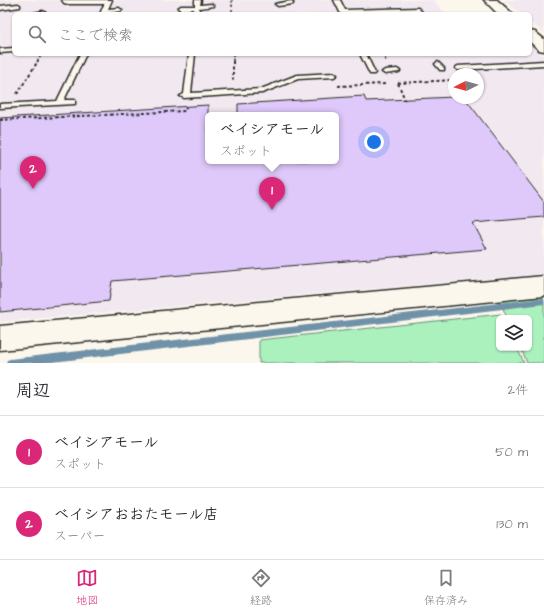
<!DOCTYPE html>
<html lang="ja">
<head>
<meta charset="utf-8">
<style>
  body { margin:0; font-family:"Architects Daughter","Klee One",sans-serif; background:#f2f2f3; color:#2b2b33 }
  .controls { position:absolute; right:12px; bottom:12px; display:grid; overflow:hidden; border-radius:6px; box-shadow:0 1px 3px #0004 }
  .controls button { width:36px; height:36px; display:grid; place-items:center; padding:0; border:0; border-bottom:1px solid #e1e1e2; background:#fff; color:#2b2b33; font:20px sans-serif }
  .compass { position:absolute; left:448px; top:68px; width:36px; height:36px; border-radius:50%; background:#fff; box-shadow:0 1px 3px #0004; rotate:265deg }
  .you { position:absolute; left:374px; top:142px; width:14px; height:14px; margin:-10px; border:3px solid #fff; border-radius:50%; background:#1a73e8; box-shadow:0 0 0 6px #1a73e833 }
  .badge { display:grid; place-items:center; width:26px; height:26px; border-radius:50%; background:#db2777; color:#fff; font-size:13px; font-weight:700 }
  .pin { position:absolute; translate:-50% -33px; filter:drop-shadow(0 1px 2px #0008) }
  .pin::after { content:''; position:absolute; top:21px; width:14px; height:12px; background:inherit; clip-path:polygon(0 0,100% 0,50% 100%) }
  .popup { position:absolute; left:205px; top:112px; width:134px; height:52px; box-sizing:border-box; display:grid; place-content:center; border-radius:6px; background:#fff; filter:drop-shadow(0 1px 3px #0005); font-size:13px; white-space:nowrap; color:#7c7c81 }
  .popup b { font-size:15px; color:#2b2b33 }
  .popup::after { content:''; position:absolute; left:50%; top:100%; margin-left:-8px; border:8px solid transparent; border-top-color:#fff }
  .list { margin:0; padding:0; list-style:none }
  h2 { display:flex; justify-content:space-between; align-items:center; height:52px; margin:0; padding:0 16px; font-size:17px }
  h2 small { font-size:13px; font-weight:400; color:#7c7c81 }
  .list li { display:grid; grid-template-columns:26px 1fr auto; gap:12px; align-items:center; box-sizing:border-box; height:72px; padding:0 16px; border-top:1px solid #e1e1e2 }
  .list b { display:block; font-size:15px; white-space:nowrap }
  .list p { margin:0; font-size:13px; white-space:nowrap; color:#7c7c81 }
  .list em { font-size:13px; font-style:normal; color:#7c7c81 }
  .icon { flex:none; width:22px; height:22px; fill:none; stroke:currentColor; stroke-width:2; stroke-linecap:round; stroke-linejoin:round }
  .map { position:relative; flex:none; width:544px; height:363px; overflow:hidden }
  .search { position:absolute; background:#fff; box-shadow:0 1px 3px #0004; left:12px; right:12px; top:12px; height:44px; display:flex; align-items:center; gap:10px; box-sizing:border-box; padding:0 14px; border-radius:6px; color:#7c7c81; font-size:15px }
  .sheet { height:196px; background:#fff }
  nav { display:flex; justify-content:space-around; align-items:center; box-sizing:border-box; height:56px; border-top:1px solid #e1e1e2; background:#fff; font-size:11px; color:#7c7c81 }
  nav a { display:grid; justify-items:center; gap:2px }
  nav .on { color:#db2777 }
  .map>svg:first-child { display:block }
  .built { fill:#f2e9f0; fill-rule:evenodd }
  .green { fill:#aaf1be; stroke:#6a8e74 }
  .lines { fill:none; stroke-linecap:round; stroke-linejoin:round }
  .stream { fill:#6f92a9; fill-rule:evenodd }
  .building { fill:#dec9fa; stroke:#2b2b2b }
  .service-casing { stroke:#2b2b2b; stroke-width:3 }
  .minor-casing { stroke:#2b2b2b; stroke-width:3 }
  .tertiary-casing { stroke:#2b2b2b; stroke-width:3 }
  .path-far1 { stroke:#2b2b2b; stroke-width:1.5; stroke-dasharray:2.5 2; stroke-linecap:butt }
  .path { stroke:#2b2b2b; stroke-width:2; stroke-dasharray:3 2.5; stroke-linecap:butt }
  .service { fill:#fbf7ec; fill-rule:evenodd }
  .minor { fill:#fbf7ec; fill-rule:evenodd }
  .tertiary { fill:#fbf7ec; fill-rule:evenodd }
</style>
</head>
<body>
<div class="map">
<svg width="544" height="363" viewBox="0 0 544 363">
  <rect width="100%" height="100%" fill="#fbf7ec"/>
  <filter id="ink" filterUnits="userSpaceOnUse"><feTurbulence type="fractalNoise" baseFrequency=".025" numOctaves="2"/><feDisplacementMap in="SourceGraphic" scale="8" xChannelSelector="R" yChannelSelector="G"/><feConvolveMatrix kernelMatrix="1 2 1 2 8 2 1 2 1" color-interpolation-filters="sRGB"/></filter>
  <g filter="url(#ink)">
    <path class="built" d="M0,0H433L446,14H14V54H530V43L544,56V274L0,322ZM454,74H478V98H454ZM208,115H336V161H208Z
      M504,0H544V33L530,22V14H521Z"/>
    <path class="green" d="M541,294L544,301V363H527L521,348H529V318H507L498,296Z
      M501,314L503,318H499V348H517L524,363H259V340Z"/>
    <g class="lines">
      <path class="stream" d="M544,298V304L44,363H6L7,360L10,359Z"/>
    </g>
    <path class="building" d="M364,96L366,101L454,97V98H465L544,202V217L473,223L487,249L112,281L109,301L0,312V118L208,105V161H336V115H238V104Z"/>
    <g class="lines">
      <defs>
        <path id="service" d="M106,0H112L108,9L119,8L122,10L121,11L100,14Z
          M195,0H201L200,5L211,4L214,6L199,8V14H193L194,9L181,10L178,8L181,6H195Z
          M334,0H340L345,10L418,8L424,14H418L417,12L341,14Z
          M291,1L293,2V4L278,6L275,4Z
          M18,4L20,5V7L0,10V6Z
          M43,11L45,12V14H29Z
          M14,48V52L0,53V49Z
          M80,54H86L64,100H75V104L0,108V104L57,101Z
          M189,54H195L191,93L261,89L297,75L334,73L337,75L334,77L298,79L262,93L184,98L180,96L184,94Z
          M360,54H366L375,73L374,74H370Z
          M544,61V65L458,70L455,68L458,66Z
          M438,62L444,68V70H440L435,64L436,63Z
          M397,69L400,71L399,72L385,74L382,72L385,70Z"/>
        <path id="minor" d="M544,276V296L0,350V326Z"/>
        <path id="tertiary" d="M62,0H110L108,3L104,4H68L64,3Z
          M484,0H497L513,14H498Z
          M530,31L535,32L544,39V51L539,50L530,42Z"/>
      </defs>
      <use href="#service" class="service-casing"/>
      <use href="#minor" class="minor-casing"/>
      <use href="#tertiary" class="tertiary-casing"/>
      <path class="path-far1" d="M232,0V14
        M233,54V62
        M383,54L386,61
        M37,62L42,54"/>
      <path class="path" d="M233,61V81
        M398,83L454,80
        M398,83L405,100
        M338,86L385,84
        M17,94L38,61
        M0,120L185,111L186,107"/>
      <use href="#service" class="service"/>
      <use href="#minor" class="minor"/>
      <use href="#tertiary" class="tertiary"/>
    </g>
  </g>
</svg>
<div class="controls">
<button><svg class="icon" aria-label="layers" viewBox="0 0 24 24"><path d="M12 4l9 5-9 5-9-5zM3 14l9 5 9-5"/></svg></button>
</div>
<svg class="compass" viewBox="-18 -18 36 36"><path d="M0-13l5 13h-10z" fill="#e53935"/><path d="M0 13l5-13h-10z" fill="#7c7c81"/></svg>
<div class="you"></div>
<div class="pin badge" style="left:272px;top:210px">1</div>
<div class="popup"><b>ベイシアモール</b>スポット</div>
<div class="pin badge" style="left:33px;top:189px">2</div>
<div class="search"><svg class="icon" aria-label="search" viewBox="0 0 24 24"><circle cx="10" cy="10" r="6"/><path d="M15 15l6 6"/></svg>ここで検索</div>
</div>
<section class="sheet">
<h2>周辺<small>2件</small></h2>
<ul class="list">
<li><span class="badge">1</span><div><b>ベイシアモール</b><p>スポット</p></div><em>50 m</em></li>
<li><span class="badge">2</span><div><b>ベイシアおおたモール店</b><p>スーパー</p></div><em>130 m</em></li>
</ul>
</section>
<nav>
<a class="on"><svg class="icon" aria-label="map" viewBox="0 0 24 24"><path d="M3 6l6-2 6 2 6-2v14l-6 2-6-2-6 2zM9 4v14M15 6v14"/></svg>地図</a>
<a><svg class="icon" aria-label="directions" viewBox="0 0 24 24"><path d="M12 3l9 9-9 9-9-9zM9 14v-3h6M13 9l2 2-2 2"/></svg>経路</a>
<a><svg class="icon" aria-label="saved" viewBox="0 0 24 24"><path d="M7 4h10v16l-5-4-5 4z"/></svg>保存済み</a>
</nav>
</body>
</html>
